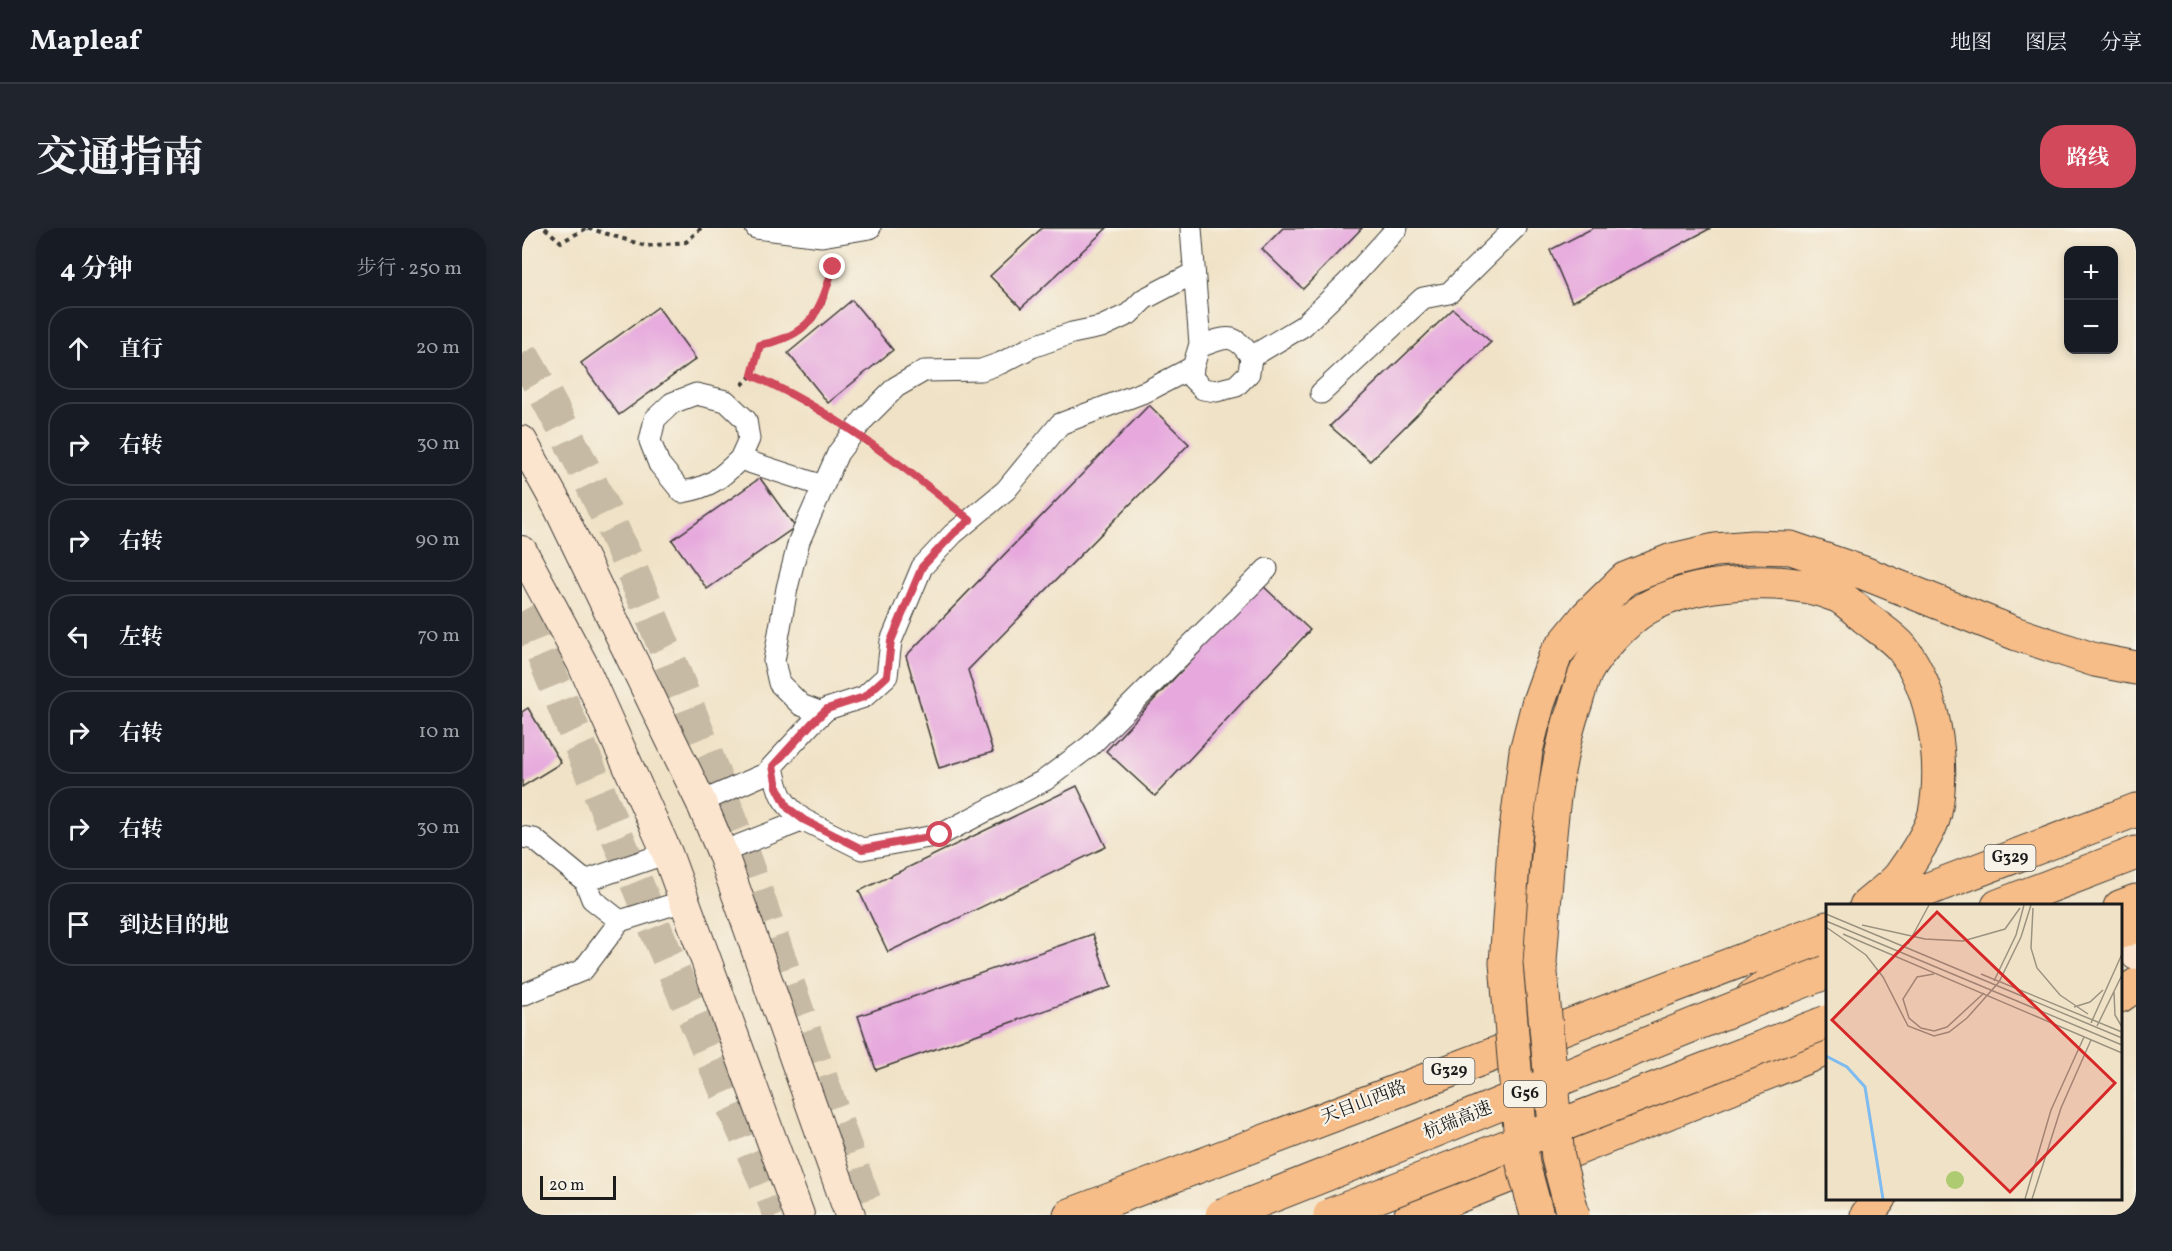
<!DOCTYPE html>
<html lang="zh">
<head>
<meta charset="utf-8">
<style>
  body { margin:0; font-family:Vollkorn,"Noto Serif SC",serif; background:#20242c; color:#f1f3f6 }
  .controls { position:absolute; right:18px; top:18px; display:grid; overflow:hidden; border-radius:12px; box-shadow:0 3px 9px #0003 }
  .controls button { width:54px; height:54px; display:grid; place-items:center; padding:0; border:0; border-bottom:2px solid #363941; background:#171b24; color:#f1f3f6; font:30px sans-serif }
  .scale { position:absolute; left:18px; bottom:15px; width:76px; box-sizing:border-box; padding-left:6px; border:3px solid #1c1c1c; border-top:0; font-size:16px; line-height:21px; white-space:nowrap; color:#1c1c1c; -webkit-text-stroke:4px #f7f3e8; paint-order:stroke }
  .stop { position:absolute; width:18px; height:18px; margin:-14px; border:4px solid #d1495b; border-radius:50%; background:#fff }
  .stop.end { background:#d1495b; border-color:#fff; box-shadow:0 2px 6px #0008 }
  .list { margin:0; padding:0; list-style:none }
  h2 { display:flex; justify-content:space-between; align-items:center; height:78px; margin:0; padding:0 24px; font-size:26px }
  h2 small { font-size:20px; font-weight:400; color:#9ea1a6 }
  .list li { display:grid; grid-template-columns:39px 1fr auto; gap:18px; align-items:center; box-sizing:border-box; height:84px; margin:0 12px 12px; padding:0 12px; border:2px solid #363941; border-radius:24px }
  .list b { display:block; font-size:22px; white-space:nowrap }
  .list em { font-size:20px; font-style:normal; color:#9ea1a6 }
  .icon { flex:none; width:33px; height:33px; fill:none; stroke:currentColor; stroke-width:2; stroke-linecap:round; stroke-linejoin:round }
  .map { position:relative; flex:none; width:1614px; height:987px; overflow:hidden; border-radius:24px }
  header { display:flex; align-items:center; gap:36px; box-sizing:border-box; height:84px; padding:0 30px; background:#171b24; border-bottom:2px solid #363941 }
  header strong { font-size:28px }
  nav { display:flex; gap:33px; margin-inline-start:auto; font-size:21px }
  .intro { display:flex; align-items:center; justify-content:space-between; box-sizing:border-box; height:144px; padding:0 36px }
  h1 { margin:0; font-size:42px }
  .button { padding:15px 27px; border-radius:24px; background:#d1495b; color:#fff; font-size:21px; font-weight:700 }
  main { display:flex; gap:36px; padding:0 36px }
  aside { flex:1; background:#171b24; border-radius:24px; box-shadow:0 3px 9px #0003 }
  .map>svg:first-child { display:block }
  .building { fill:#e6a8dd }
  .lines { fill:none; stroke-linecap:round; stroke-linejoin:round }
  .highway-tunnel { stroke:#c6baa4; stroke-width:33; stroke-dasharray:33 16; stroke-linecap:butt }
  .street-casing { stroke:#3c3a36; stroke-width:23 }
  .secondary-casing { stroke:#3c3a36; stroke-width:32 }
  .highway-casing { stroke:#3c3a36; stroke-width:35 }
  .path { stroke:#3c3a36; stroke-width:4; stroke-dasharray:4.5 4.5; stroke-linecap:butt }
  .street { stroke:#fff; stroke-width:21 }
  .secondary { stroke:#fce5cf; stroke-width:30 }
  .highway { stroke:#f7bd88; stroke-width:33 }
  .highway-bridge-casing { stroke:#3c3a36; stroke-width:35; stroke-linecap:butt }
  .path-bridge { stroke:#3c3a36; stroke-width:4; stroke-dasharray:4.5 4.5; stroke-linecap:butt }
  .highway-bridge { stroke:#f7bd88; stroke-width:33 }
  .route { stroke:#d1495b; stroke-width:8 }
  .labels { text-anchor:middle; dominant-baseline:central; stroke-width:4.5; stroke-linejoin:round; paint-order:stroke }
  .shield { fill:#f7f3e8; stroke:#5e5c59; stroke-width:1.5 }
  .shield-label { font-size:16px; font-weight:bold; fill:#1c1c1c }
  .street-label { font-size:18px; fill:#1c1c1c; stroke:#f7f3e8 }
  .inset-river { fill:none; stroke:#7dbbf0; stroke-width:3 }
  .inset-road { fill:none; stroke:#9b9382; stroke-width:1.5 }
  .view { fill:#d62828; fill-opacity:0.15; stroke:#d62828; stroke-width:3 }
  .inset-edge { fill:none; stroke:#1c1c1c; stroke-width:3 }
</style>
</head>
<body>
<header>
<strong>Mapleaf</strong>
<nav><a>地图</a><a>图层</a><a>分享</a></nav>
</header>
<div class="intro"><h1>交通指南</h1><a class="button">路线</a></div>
<main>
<aside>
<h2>4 分钟<small>步行 · 250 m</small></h2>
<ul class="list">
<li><svg class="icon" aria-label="ahead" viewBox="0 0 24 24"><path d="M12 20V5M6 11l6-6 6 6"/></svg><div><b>直行</b></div><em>20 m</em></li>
<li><svg class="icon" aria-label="right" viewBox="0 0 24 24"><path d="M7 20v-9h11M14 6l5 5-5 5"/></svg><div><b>右转</b></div><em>30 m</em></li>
<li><svg class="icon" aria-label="right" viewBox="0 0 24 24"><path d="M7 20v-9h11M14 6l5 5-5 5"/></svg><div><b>右转</b></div><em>90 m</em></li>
<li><svg class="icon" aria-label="left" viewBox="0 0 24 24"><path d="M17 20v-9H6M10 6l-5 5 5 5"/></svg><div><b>左转</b></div><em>70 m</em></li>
<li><svg class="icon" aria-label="right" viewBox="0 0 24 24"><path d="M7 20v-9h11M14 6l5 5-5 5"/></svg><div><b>右转</b></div><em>10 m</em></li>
<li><svg class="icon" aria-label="right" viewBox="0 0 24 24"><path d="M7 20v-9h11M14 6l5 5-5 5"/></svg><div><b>右转</b></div><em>30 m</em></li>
<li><svg class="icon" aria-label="arrive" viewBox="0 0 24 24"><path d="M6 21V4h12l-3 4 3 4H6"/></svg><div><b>到达目的地</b></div></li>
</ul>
</aside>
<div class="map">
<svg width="1614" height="987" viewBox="0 0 1614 987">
  <rect width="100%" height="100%" fill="#f7f3e8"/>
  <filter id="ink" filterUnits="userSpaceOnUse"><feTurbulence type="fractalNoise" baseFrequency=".0167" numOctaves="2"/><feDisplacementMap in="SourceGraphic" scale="12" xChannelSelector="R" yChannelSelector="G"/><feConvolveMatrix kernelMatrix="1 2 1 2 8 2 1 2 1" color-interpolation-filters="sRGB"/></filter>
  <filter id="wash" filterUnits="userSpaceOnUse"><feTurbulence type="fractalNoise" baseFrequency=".008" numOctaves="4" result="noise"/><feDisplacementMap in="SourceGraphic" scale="24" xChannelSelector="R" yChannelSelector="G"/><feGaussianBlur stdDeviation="1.35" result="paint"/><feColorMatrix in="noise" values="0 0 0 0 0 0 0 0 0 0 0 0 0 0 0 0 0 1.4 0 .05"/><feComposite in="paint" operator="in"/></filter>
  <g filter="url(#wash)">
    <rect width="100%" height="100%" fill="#f0e2c6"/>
    <g id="blocks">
      <path class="building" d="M520,0H585L499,80L468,48Z
        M761,0H840L781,61L740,21Z
        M1071,0H1189L1050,74L1028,22Z
        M330,72L371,122L306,175L266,125Z
        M136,79L174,131L97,187L59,135Z
        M931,81L969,114L848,233L808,198Z
        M627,177L667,216L446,442L471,524L417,540L384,428Z
        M238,250L273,299L185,361L150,312Z
        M740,357L788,402L633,568L584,523Z
        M6,480L39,535L0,559V484Z
        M555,558L584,619L366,724L337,663Z
        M571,706L589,759L354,842L336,788Z"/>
    </g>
  </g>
  <g filter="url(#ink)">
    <use href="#blocks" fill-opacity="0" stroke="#3c3a36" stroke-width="1.5"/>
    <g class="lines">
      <path class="highway-tunnel" d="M0,126C157,395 241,697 348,987
        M0,383L10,401L136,707L258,987"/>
      <defs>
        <path id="street" d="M234,0L300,8L348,0
          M729,129L781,98L826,54L875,0
          M671,139L670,150L681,161L694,163L714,158L727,145L729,129C712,103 703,109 677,119
          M799,165L901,70L927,65L993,0
          M218,231C199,250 187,260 160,264L137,236L128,213L133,191L150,175L174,166L204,173L224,192L227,211L218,231L301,258
          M300,485L279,477L257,455L252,433L265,360L277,313L316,225L342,191L374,159L402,143L459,142L479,135L510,119L550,105L579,99L607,86L622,71L672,45
          M251,538C256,565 259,575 282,592
          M179,574L243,546L290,495L305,481L342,469L365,448L369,413L400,339L431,306L484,262L538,196L625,163L671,139L678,116L669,0
          M0,609L12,611L63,653L145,625
          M200,624L282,592L340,621L418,607L523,552L568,518L745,341
          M63,653L70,671L98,693L162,673
          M0,767L61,742L98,693"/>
        <path id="secondary" d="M0,213L36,278L179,574L200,624L328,987
          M0,323L60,435L145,625L277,987
          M1607,701L1614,727"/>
        <path id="highway" d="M989,664L992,618L1004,523L1016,476L1034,426L1065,388L1103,351L1150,332L1193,322L1231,319L1269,320L1342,345L1495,406L1573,432L1614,440
          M1023,666C1028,602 1032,535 1054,474C1057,464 1060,453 1064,444C1075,424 1103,393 1123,381C1172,352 1263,346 1316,368C1326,373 1336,384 1345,391C1356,400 1371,409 1380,420C1412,462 1423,533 1413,585C1409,603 1389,633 1378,648C1369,659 1355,668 1344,678
          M1362,678L1614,582
          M1476,678L1614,625
          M1598,679L1614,673
          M1598,704L1614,698
          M1598,768L1614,757
          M1230,769L1305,712
          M548,987L1305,700
          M889,987L1305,821
          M1345,987L1358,970"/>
      </defs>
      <use href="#street" class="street-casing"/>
      <use href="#secondary" class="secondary-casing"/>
      <use href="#highway" class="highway-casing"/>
      <path class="path" d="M23,0L39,14L65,0
        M66,0L124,18L164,14L179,0
        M310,28C312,47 300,85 285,97C271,109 255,114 238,117L230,147L254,158L313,192
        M220,157L230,147
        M349,217L384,241L430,278"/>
      <use href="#street" class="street"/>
      <use href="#secondary" class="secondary"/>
      <use href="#highway" class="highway"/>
      <defs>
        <path id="highway-bridge" d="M989,664L984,735L1001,936L1015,987
          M1023,666L1018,734L1036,930L1051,987
          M700,987C903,910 1102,822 1305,744
          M808,987L1305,794"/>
      </defs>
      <use href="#highway-bridge" class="highway-bridge-casing"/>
      <path class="path-bridge" d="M314,193L349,217"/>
      <use href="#highway-bridge" class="highway-bridge"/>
    </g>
  </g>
  <g class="lines" filter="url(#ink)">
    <path class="route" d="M311,39C298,85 288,108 238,117L230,147C310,182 380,237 448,292L431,306L400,339L369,413L365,448L342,469L305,481L290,495L251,538L255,559L266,580L282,592L340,621L418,607"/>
  </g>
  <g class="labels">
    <g class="shield">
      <rect x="1462.5" y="617" width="51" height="26" rx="4.5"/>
      <rect x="901.5" y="830" width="51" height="26" rx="4.5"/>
      <rect x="982" y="853" width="42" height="26" rx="4.5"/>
    </g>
    <g class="shield-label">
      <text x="1488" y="630">G329</text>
      <text x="927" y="843">G329</text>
      <text x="1003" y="866">G56</text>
    </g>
    <g class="street-label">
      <text transform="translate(842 875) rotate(-21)">天目山西路</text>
      <text transform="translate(936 893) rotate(-22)">杭瑞高速</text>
    </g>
  </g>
  <g transform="translate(1304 676)">
    <rect width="296" height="296" fill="#f0e2c6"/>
    <path d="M120 276a9 9 0 1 1 18 0a9 9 0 1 1-18 0Z" fill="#aecb71"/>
    <path class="inset-river" d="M0,152L21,163L39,183L57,295"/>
    <path class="inset-road" d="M207,4L205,44L211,64L234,91L262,110M0,10L296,134M0,17L296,141M36,21L99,35L137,37L179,25L194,4M0,23L40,51L57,73L82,122L108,132L123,128L141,114L173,78L195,33L205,1M17,30L296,149M82,40L103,1M108,70L91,73L77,95L83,114L95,124L108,127L121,123L158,89M155,70L296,128M168,77L190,31L198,1M288,88L289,111L296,123M248,103L264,98L277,86M265,119L296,50M271,122L296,71M199,295L225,206L258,133M206,295L235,204L265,136"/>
    <path class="view" d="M111,8L289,179L184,288L6,116Z"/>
    <rect width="296" height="296" class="inset-edge"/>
  </g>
</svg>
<div class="controls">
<button>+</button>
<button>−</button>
</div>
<div class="scale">20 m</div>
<div class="stop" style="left:418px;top:607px"></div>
<div class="stop end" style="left:311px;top:39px"></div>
</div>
</main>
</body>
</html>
